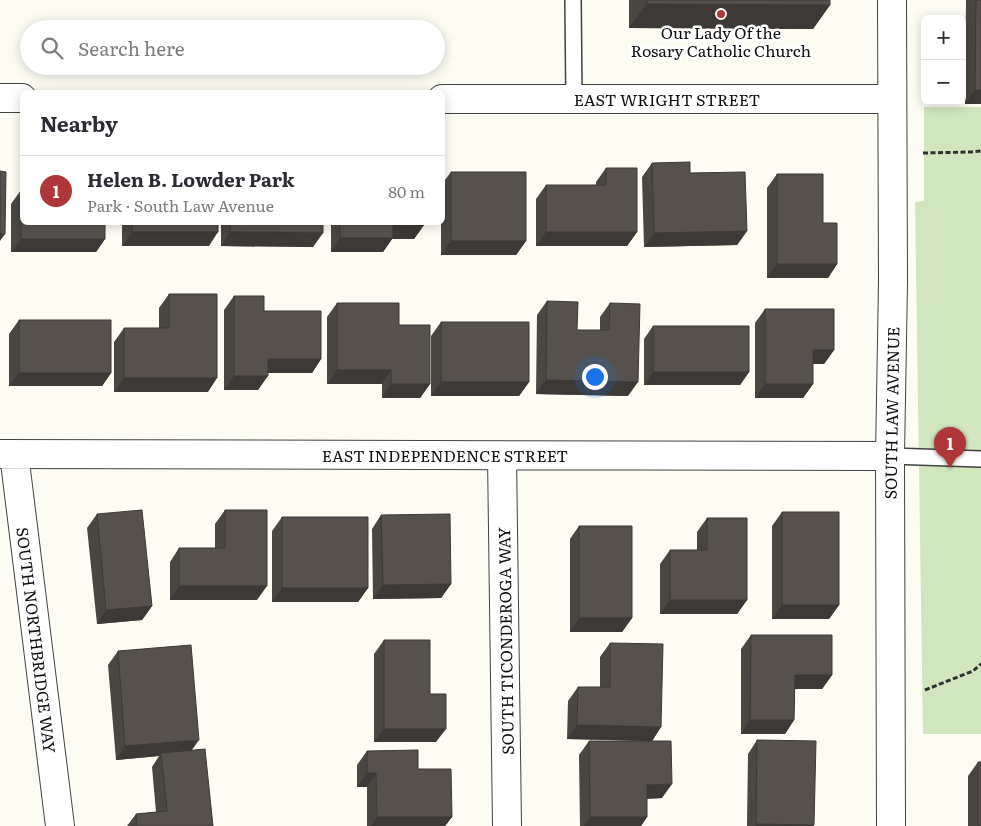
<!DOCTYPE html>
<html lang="en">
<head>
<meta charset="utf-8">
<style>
  body { margin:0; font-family:Literata,serif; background:#f2f2f3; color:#2b2b33 }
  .controls { position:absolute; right:15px; top:15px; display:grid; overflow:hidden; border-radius:8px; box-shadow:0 2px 12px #0003 }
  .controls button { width:45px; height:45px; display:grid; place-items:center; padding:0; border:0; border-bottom:1px solid #e1e1e2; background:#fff; color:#2b2b33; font:25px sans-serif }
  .you { position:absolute; left:594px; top:376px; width:18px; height:18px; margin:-12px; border:4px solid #fff; border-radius:50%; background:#1a73e8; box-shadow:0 0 0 8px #1a73e833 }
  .badge { display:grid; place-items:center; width:32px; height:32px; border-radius:50%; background:#af3737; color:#fff; font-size:16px; font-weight:700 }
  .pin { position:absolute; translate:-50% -41px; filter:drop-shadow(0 1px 2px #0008) }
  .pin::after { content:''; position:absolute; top:26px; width:18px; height:15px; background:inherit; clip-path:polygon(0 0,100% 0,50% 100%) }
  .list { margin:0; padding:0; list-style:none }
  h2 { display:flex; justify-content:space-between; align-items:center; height:65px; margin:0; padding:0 20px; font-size:21px }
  h2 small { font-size:16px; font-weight:400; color:#7c7c81 }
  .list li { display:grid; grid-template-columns:32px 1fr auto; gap:15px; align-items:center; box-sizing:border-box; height:70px; padding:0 20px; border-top:1px solid #e1e1e2 }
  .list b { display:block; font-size:19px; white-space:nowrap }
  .list p { margin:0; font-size:16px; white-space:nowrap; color:#7c7c81 }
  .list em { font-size:16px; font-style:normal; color:#7c7c81 }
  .icon { flex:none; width:28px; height:28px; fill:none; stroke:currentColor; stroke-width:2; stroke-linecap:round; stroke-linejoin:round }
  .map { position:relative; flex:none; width:981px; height:826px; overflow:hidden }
  .search { position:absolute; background:#fff; box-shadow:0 2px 12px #0003; left:20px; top:20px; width:425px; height:55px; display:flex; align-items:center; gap:12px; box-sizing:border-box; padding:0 18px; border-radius:28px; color:#7c7c81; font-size:19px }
  .panel { position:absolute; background:#fff; box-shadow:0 2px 12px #0003; left:20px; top:90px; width:425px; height:135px; border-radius:8px }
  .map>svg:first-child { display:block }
  .green { fill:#d1e5bf }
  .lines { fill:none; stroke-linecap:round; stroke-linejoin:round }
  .service-casing { stroke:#424242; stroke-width:18 }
  .minor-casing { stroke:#424242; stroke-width:30 }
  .tertiary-casing { stroke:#424242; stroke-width:30 }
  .path { stroke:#313131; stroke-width:3; stroke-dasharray:5 2.5; stroke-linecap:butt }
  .service { stroke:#fff; stroke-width:15 }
  .minor { stroke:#fff; stroke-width:28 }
  .tertiary { stroke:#fff; stroke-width:28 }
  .wall { fill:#4a4642 }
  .shaded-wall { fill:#3c3936 }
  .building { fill:#56514d; stroke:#3c3936 }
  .poi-dot { fill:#af3737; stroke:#fff; stroke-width:2 }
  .labels { text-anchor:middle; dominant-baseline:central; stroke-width:5; stroke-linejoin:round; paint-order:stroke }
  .poi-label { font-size:16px; fill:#0f0f0f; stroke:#fff }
  .street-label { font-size:16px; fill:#0f0f0f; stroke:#fff }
</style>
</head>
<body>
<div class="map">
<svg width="981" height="826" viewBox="0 0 981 826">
  <rect width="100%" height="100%" fill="#fdfcf3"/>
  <path class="green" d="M924,107H981V734H923L915,202L924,201Z"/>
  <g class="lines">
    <defs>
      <path id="service" d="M573,0L574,99
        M890,456L981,459"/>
      <path id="minor" d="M0,454L890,456
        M14,454L60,826
        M502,456L507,826"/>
      <path id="tertiary" d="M0,98H22
        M442,99H892
        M891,826L890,456L893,282L892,0"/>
    </defs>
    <use href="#service" class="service-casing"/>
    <use href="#minor" class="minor-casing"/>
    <use href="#tertiary" class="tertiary-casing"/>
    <path class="path" d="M923,153L971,152L981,151
      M925,690L973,671L981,664"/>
    <use href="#service" class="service"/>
    <use href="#minor" class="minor"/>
    <use href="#tertiary" class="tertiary"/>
  </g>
  <path class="wall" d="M629,0H830V5L813,29L629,28Z
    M966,0H981V104H965Z
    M652,163L690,173L747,231L737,245L644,247L642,177Z
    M606,168L637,232L627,246H536V199L546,185H596V182Z
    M451,172L526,241L516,255H441V222H442V184Z
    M777,174L823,223L837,264L828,278H767V188Z
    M21,190L105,239L96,252H11V204Z
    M122,222H218L209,246H122Z
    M221,222H323L313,247L221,246Z
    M331,222H424V225L414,239H392L383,252H331Z
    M169,294L208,392H114V342L124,328H159V308Z
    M234,296L264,311L321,359L312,373H268L258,390H224V310Z
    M547,301L577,330H600V317L610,303L628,396L536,394L537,315Z
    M337,303L399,325L430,384L420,398H382V384H327V317Z
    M765,309L834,350L824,364H813V384L803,398H755V323Z
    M19,320L111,373L102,386H9V334Z
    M441,322L529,382L519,396H431V336Z
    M653,326L749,372L740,385H644V339Z
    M225,510L257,600H170V562L179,548H215V524Z
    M782,512L839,605L829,619H772V526Z
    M97,514L152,606L142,620L97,624L87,528Z
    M381,515L451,584L441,598L373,599L372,529Z
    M282,517L368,588L358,602H272V531Z
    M707,518L747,600L737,614H660V564L670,550H697V532Z
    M579,526L632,618L622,632H570V539Z
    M751,635L832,675L822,689H795L794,720L785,734H741V649Z
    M384,640L430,694L436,742H374V654Z
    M610,643L661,727L652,741L662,798L647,799V817L641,826H580L579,755L589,741H651L567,739L568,701L578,687H600V657Z
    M118,651L192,750L213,826H127L136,814L156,812L152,767L159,756L116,760L108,665Z
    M757,740L813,826H747L748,754Z
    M367,751L418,769L452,817L445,826H367V787H357V765Z
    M978,762L981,826H968V776Z"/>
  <path class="shaded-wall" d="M647,4L830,5L813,29L629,28Z
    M975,90H981V104H965Z
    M393,225H424L414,239H392L383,252H331L340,238Z
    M747,231L737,245L644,247L654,233Z
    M132,232H218L209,246H122Z
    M230,232L323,233L313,247L221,246Z
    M546,232H637L627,246H536Z
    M0,234H5L0,241Z
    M21,239H105L96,252H11Z
    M451,241H526L516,255H441Z
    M777,264H837L828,278H767Z
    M813,350H834L824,364H803Z
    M268,359H321L312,373H258Z
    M337,370H391L382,384H327Z
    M653,372H749L740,385H644Z
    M19,373H111L102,386H9Z
    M234,376H268L258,390H224Z
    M124,378H217L208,392H114Z
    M546,380L638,382L628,396L536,394Z
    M441,382H529L519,396H431Z
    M391,384H430L420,398H382Z
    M765,384H813L803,398H755Z
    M451,584L441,598L373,599L383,585Z
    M179,586H267L257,600H170Z
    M282,588H368L358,602H272Z
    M670,600H747L737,614H660Z
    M782,605H839L829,619H772Z
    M152,606L142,620L97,624L106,610Z
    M579,618H632L622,632H570Z
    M795,675H832L822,689H785Z
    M750,720H794L785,734H741Z
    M577,725L661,727L652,741L567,739Z
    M384,729H446L436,742H374Z
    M199,740L189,754L161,753L159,756L116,760L125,746Z
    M367,773H376L367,787H357Z
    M672,784L662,798L637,799L647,785Z
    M377,817H452L445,826H371Z
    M590,817H647L641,826H584Z
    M756,824L814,825L813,826H755Z"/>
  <path class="building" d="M647,0H830V5L647,4Z
    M976,0H981V90H975Z
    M690,162V173L745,172L747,231L654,233L652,163Z
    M606,168H637V232H546V185H606Z
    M0,171L6,172L5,234H0Z
    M451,172H526V241H451Z
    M777,174H823V223H837V264H777Z
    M21,190H22V222H105V239H21Z
    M132,222H218V232H132Z
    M231,222H323V233L230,232Z
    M340,222H424V225H393V238H340Z
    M169,294H217V378H124V328H169Z
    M234,296H264V311H321V359H268V376H234Z
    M547,301L578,302L577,330H609L610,303L640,304L638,382L546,380Z
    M337,303H399V325H430V384H391V370H337Z
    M765,309H834V350H813V384H765Z
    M19,320H111V373H19Z
    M441,322H529V382H441Z
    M653,326H749V372H653Z
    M142,510L152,606L106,610L97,514Z
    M225,510H267V586H179V548H225Z
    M782,512H839V605H782Z
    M450,514L451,584L383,585L381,515Z
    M282,517H368V588H282Z
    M707,518H747V600H670V550H707Z
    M579,526H632V618H579Z
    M751,635H832V675H795L794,720H750Z
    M384,640H430V694H446V729H384Z
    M610,643L663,644L661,727L577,725L578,687H610Z
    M191,645L199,740L125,746L118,651Z
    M757,740L816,741L814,825L756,824Z
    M589,741H671L672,784L647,785V817H590Z
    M205,749L213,826H137L136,814L167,811L161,753Z
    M418,750V769H451L452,817H377L376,773H367V751Z
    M978,762H981V826H978Z"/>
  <circle class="poi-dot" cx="721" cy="14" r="5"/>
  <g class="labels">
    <g class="poi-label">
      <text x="721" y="32">Our Lady Of the<tspan x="721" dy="18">Rosary Catholic Church</tspan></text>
    </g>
    <g class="street-label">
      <text x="667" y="99">EAST WRIGHT STREET</text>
      <text transform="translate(891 413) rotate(-89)">SOUTH LAW AVENUE</text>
      <text x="445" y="455">EAST INDEPENDENCE STREET</text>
      <text transform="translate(37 640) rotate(83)">SOUTH NORTHBRIDGE WAY</text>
      <text transform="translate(505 641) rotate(-91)">SOUTH TICONDEROGA WAY</text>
    </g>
  </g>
</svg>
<div class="controls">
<button>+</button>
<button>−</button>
</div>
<div class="you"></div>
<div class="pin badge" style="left:950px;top:468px">1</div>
<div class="search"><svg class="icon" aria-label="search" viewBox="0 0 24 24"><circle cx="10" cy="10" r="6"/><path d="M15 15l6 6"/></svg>Search here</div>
<section class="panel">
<h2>Nearby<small></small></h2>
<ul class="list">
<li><span class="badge">1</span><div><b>Helen B. Lowder Park</b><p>Park · South Law Avenue</p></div><em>80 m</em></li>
</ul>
</section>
</div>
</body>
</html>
